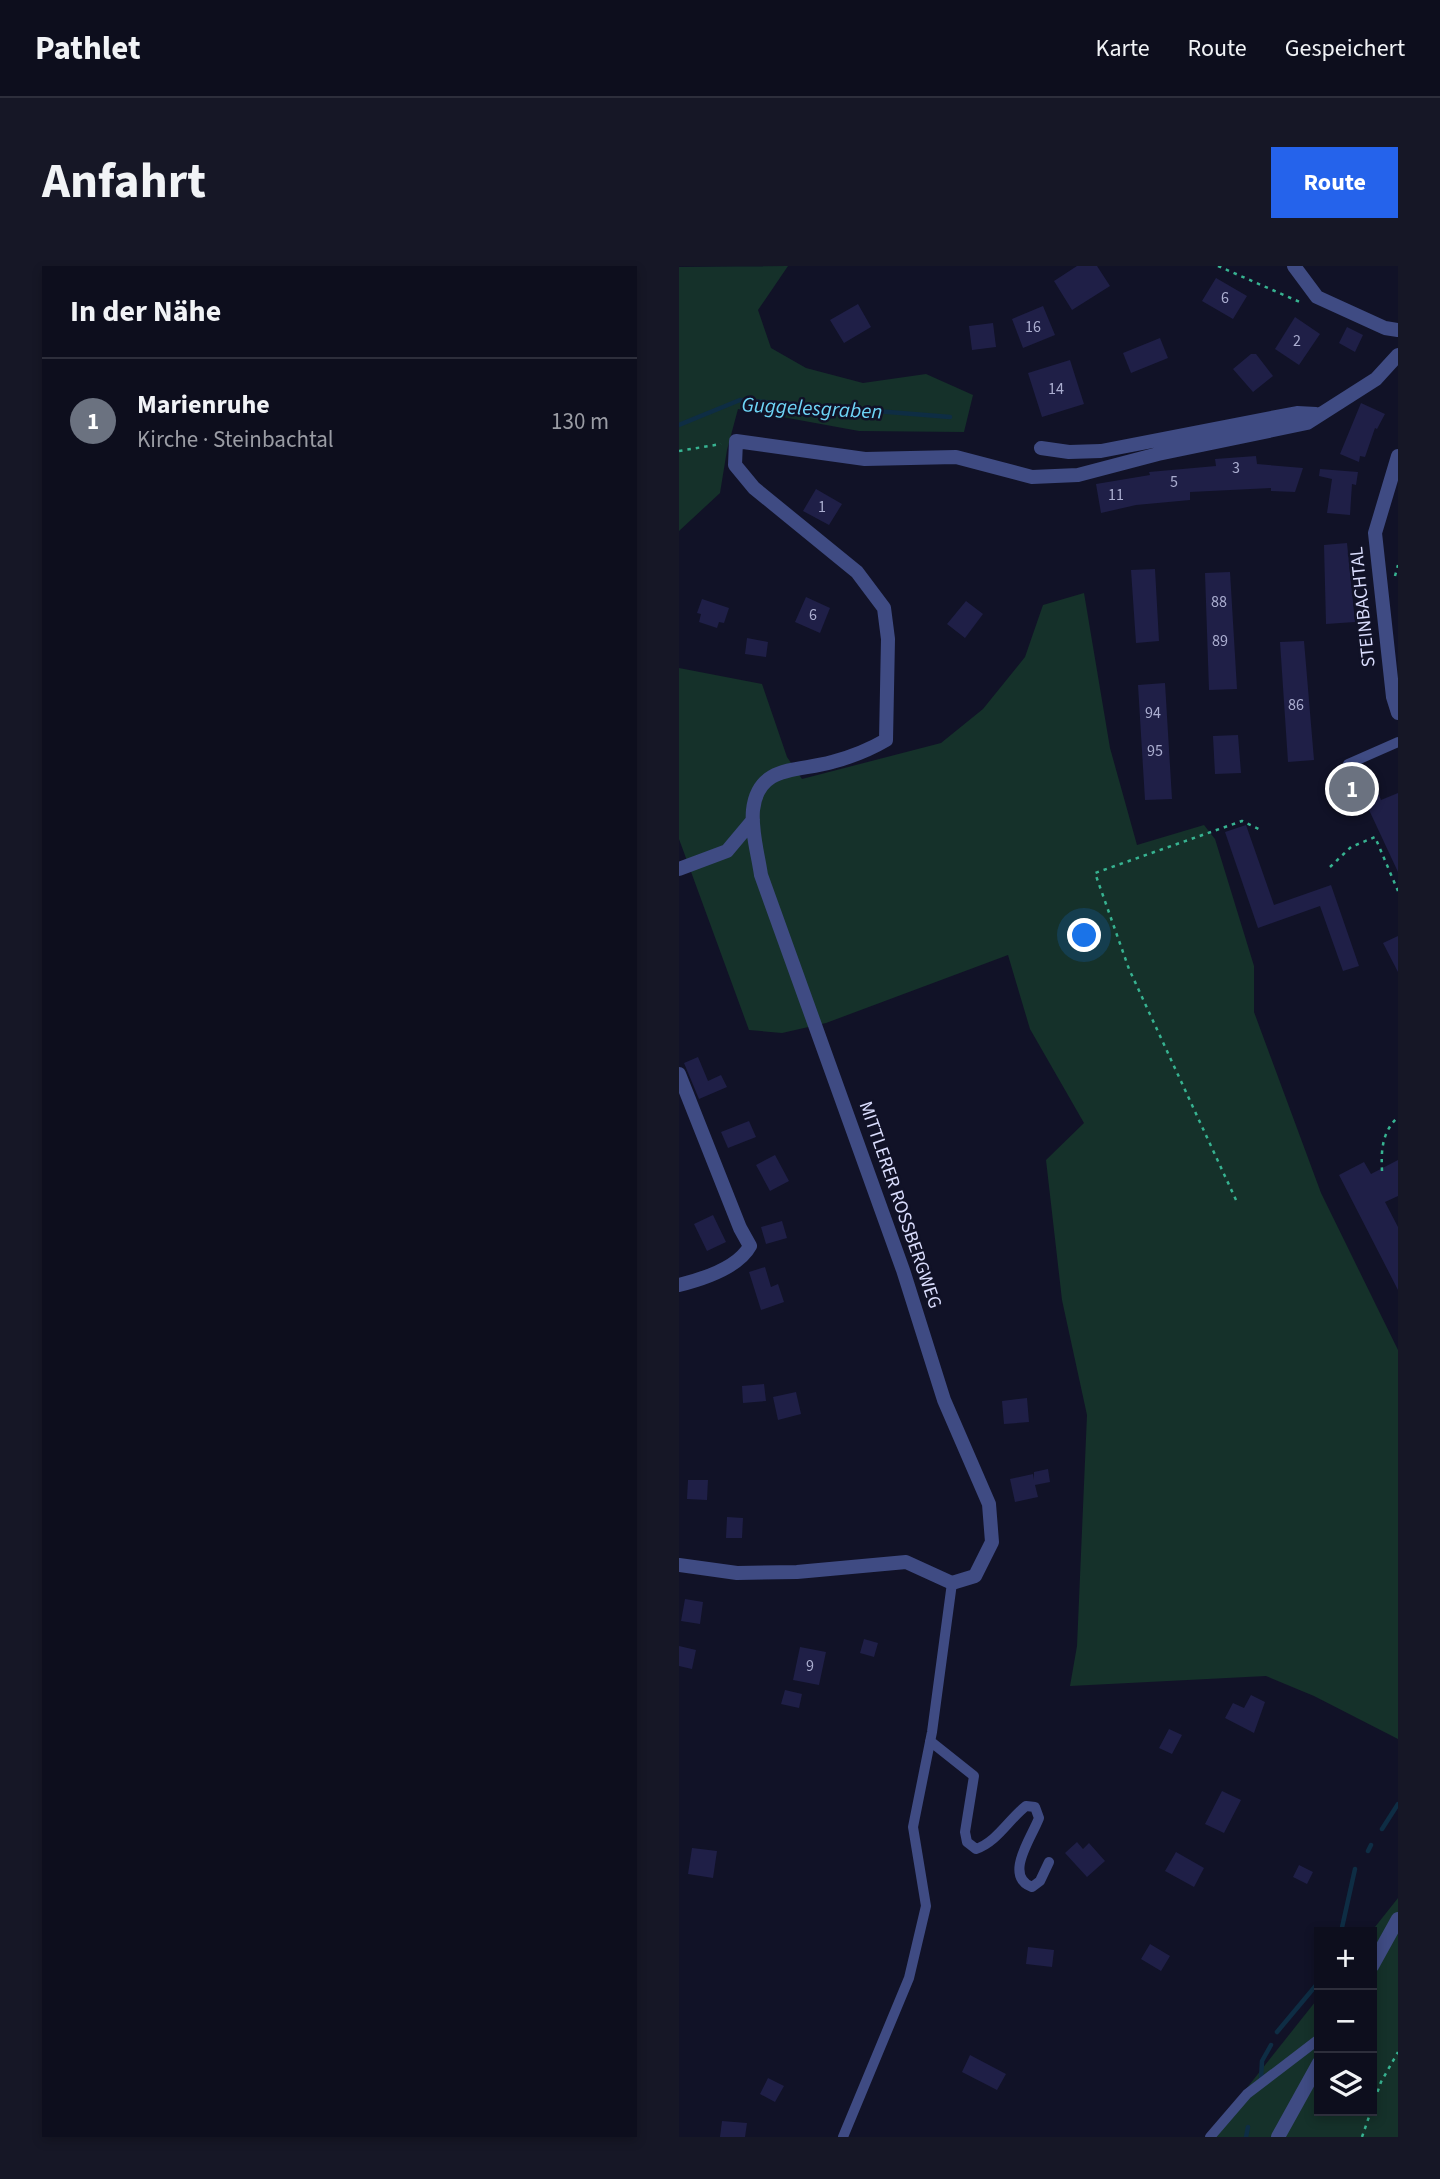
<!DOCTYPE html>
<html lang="de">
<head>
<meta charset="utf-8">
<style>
  body { margin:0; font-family:"Source Sans 3",sans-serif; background:#161726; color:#f1f3f6 }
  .controls { position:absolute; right:21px; bottom:21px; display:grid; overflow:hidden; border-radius:0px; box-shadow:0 4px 10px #0003 }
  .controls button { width:63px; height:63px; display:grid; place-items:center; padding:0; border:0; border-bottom:2px solid #2d2e3b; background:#0d0e1d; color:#f1f3f6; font:35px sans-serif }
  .you { position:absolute; left:406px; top:670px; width:24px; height:24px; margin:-18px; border:5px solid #fff; border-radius:50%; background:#1a73e8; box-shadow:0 0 0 10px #1a73e833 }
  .badge { display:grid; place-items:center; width:46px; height:46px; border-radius:50%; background:#2563eb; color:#fff; font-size:23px; font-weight:700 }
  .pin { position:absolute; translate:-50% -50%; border:4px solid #fff; box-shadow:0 2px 7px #0006 }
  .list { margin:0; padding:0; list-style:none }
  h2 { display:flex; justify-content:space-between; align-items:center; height:91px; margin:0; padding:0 28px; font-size:30px }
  h2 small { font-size:23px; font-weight:400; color:#9a9ca4 }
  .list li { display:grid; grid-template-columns:46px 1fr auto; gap:21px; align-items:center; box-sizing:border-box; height:126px; padding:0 28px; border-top:2px solid #2d2e3b }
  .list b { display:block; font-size:26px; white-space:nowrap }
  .list p { margin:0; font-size:23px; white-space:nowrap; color:#9a9ca4 }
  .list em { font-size:23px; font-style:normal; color:#9a9ca4 }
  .icon { flex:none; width:38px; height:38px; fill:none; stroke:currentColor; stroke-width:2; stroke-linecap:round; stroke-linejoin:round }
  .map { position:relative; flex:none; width:719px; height:1871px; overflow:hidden; border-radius:0px }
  header { display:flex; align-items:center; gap:42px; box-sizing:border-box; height:98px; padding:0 35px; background:#0d0e1d; border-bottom:2px solid #2d2e3b }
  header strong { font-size:33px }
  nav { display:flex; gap:38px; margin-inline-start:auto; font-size:24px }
  .intro { display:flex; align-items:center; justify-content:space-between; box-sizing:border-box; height:168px; padding:0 42px }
  h1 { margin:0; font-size:49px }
  .button { padding:18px 32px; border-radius:0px; background:#2563eb; color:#fff; font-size:24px; font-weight:700 }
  main { display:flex; gap:42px; padding:0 42px }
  aside { flex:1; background:#0d0e1d; border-radius:0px; box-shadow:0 4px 10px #0003 }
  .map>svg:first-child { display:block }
  .green { fill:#15312a }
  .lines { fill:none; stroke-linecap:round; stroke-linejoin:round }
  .stream { stroke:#0e2d44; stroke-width:4.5 }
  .building { fill:#1f1f47 }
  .path { stroke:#37b391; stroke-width:2.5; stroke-dasharray:3.5 5; stroke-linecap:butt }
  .service { stroke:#3f4b83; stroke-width:10 }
  .minor { stroke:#3f4b83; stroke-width:14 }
  .labels { text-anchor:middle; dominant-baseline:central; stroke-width:5; stroke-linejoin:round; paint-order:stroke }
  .number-label { font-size:16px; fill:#abaed0 }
  .street-label { font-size:19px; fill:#daddfd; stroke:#111227 }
  .water-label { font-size:21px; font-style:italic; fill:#6ed5f7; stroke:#111227 }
</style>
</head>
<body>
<header>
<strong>Pathlet</strong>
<nav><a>Karte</a><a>Route</a><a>Gespeichert</a></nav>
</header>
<div class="intro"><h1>Anfahrt</h1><a class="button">Route</a></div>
<main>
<aside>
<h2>In der Nähe<small></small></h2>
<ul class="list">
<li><span class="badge" style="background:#6b7280">1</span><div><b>Marienruhe</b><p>Kirche · Steinbachtal</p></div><em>130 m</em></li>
</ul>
</aside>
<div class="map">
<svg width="719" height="1871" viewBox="0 0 719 1871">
  <rect width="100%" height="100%" fill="#111227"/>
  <path class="green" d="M109,0L79,44L92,82L127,102L184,117L247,108L294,129L285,166L180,165L59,143L48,184L41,227L0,265V1Z
    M405,327L431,482L458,579L525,559L536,573L575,700V746L642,927L719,1084V1473L635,1430L587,1410L391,1420L398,1380L408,1149L383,1034L367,894L405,857L351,763L329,689L147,757L103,767L70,764L0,573V402L83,418L108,491L123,513L262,477L304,443L346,391L364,339Z
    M719,1632V1871H529L640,1731V1845H693L692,1666Z"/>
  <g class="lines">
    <path class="stream" d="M0,159L61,134L271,151
      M703,1563L719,1538
      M689,1585L692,1579
      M662,1666L676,1603
      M598,1766L639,1717
      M582,1814L583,1795L592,1779
      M567,1871L569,1861"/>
  </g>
  <path class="building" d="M398,0H418L431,20L393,44L375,15Z
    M537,12L568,30L554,53L523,35Z
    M179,38L192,61L165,77L151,54Z
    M364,40L376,69L344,82L333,53Z
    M616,51L641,68L620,99L596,83Z
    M314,57L317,81L293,84L290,60Z
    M668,61L684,69L676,86L660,77Z
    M481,72L489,92L452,107L444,87Z
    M572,88H577L594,110L574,126L554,103Z
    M391,94L405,138L363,151L349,107Z
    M682,137L706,148L698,163L696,162L686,191L681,190L680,196L661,188Z
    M577,190L578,198L624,202L616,226L592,225V222L511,226V234L457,239L422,247L417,218L471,209L470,206L537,200L536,193Z
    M641,203L679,206L677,219L673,218L671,249L648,247L653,213L640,210Z
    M137,223L163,238L150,259L124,245Z
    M668,277L676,356L647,358L645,279Z
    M476,303L480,375L457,377L452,304Z
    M551,306L558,423L530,424L526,307Z
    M127,331L151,342L141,367L116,356Z
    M23,333L50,342L45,357L40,356L38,362L20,356L22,348L18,347Z
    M287,335L304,348L286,372L268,358Z
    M68,372L89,376L87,391L66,388Z
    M625,375L635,494L609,496L601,376Z
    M486,417L493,533L466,534L459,419Z
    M559,469L562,507L536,508L534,470Z
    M690,503L702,534L719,527V606L684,531L655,542L647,521Z
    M567,559L595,639L652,619L680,700L664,705L641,640L579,662L546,566Z
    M719,670V706L704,677Z
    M19,791L29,815L42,809L48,821L20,833L5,797Z
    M70,855L77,871L49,882L42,866Z
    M96,889L110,915L91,925L77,899Z
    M719,894V930L706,936L719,961V1024L660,909L685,896L692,908Z
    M34,949L47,976L28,985L15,958Z
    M103,955L108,972L87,978L82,961Z
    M86,1001L92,1021L99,1018L105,1036L82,1044L70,1006Z
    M85,1118L87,1135L64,1137L63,1120Z
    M117,1126L122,1148L99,1154L94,1131Z
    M348,1132L350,1156L325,1158L323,1135Z
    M369,1203L371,1216L356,1219L359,1231L336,1236L331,1213L354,1208L355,1214V1206Z
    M9,1214H29L28,1234L8,1233Z
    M48,1251L64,1252L63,1272H47Z
    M6,1333L24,1336L21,1358L2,1355Z
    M185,1373L199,1377L195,1391L181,1387Z
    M0,1380L17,1384L13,1403L0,1400Z
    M121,1381L147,1386L140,1419L114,1414Z
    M106,1424L123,1428L120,1442L102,1438Z
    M572,1429L586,1436L575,1467L546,1452L554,1437L565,1442Z
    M490,1463L503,1469L493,1488L480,1482Z
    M543,1525L562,1534L545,1567L526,1558Z
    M398,1576L404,1583L410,1577L426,1595L408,1611L386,1587Z
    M13,1582L38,1585L34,1612L9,1608Z
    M497,1586L525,1602L515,1621L486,1605Z
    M620,1599L634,1606L628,1618L614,1611Z
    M471,1678L491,1690L482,1705L462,1693Z
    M349,1681L375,1684L373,1701L347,1698Z
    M291,1789L327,1808L318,1824L283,1806Z
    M89,1812L105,1820L96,1836L81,1828Z
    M43,1855L68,1857L66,1871H41Z"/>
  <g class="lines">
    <path class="path" d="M539,0L623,37
      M0,185L42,178
      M716,310L719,299
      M651,601L672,581L696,571L719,625
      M703,905C702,884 703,866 719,851
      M557,934L450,703L416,607L563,555L582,564
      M693,1842L702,1816L719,1786
      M683,1871L692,1845"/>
    <path class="service" d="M669,498L719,476
      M251,1475L295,1510L286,1566L288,1576L297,1583C318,1576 330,1553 347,1540L356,1541L360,1552C353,1571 324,1610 353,1621L361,1615L370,1596
      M164,1871L230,1712L247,1640L234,1561L253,1466L273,1317
      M531,1871L568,1828L640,1773"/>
    <path class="minor" d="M615,0L638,31L706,62L719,64
      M362,182L390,186L422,185L618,147L637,148
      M719,190L696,267L714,431L719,447
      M0,603L48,585L74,554
      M0,808L61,962L71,980C59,1002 24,1013 0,1019
      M0,1299L58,1307L118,1306L227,1296L273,1317L296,1310L313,1276L310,1238L265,1134L224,1004L82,609C79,588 72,565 74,544C79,498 119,506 153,496C172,491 190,484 207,474L209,373L205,342L178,306L75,222L56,199L57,175L186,193L277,191L353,211L399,209L479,188L628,157L697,113L719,89
      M693,1700L719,1653
      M599,1871L640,1797"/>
  </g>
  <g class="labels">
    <g class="number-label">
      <text x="546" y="32">6</text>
      <text x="354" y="61">16</text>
      <text x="618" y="75">2</text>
      <text x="377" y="123">14</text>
      <text x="557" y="202">3</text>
      <text x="495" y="216">5</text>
      <text x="437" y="229">11</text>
      <text x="143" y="241">1</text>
      <text x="540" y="336">88</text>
      <text x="134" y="349">6</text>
      <text x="541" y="375">89</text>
      <text x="617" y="439">86</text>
      <text x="474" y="447">94</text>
      <text x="476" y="485">95</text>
      <text x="131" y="1400">9</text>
    </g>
    <g class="street-label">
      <text transform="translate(684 341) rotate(-96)">STEINBACHTAL</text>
      <text transform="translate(221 939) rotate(71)">MITTLERER ROSSBERGWEG</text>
    </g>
    <g class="water-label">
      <text transform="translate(133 142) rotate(3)">Guggelesgraben</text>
    </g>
  </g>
</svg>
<div class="controls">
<button>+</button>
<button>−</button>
<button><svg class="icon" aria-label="layers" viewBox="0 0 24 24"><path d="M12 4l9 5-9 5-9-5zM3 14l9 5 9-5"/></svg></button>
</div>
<div class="you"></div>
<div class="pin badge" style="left:673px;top:523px;background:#6b7280">1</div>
</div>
</main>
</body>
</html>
